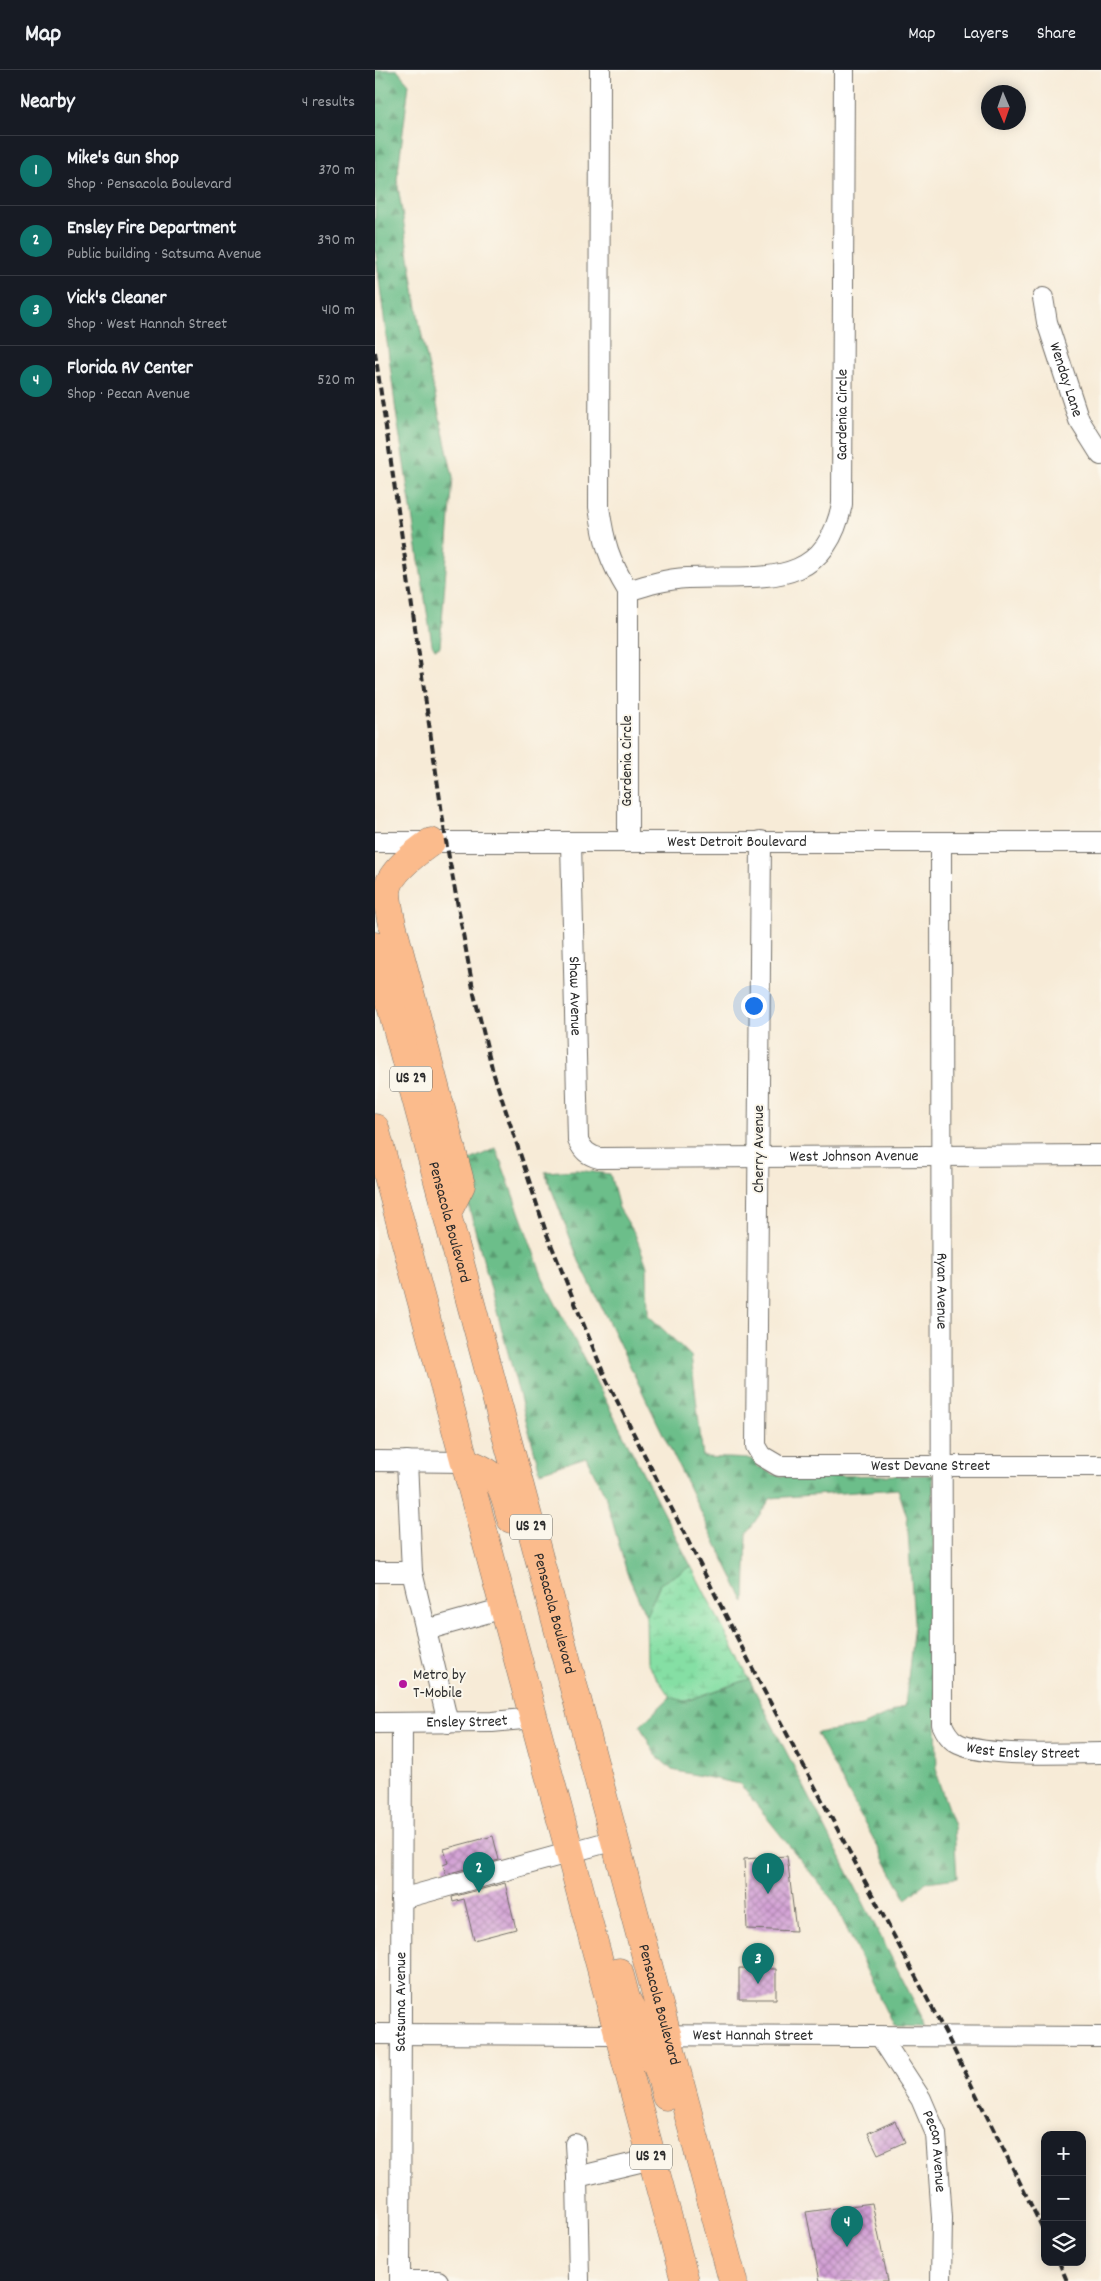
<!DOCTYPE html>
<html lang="en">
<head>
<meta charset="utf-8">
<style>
  body { margin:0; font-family:Dekko,sans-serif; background:#20242c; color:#f1f3f6 }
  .controls { position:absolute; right:15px; bottom:15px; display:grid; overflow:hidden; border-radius:10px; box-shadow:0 2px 12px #0003 }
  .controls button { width:45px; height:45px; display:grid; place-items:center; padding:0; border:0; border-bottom:1px solid #363941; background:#171b24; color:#f1f3f6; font:25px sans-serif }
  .compass { position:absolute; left:606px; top:15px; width:45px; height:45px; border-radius:50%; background:#171b24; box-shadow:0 2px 12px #0003; rotate:178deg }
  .you { position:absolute; left:378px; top:935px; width:18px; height:18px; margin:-12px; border:4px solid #fff; border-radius:50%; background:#1a73e8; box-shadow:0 0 0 8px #1a73e833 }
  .badge { display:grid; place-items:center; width:32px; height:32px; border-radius:50%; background:#0f766e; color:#fff; font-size:16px; font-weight:700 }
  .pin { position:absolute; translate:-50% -41px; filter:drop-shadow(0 1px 2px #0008) }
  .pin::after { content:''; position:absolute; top:26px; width:18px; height:15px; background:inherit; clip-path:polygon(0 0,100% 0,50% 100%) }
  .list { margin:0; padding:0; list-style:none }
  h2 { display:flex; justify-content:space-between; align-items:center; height:65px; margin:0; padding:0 20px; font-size:21px }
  h2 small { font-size:16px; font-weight:400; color:#9ea1a6 }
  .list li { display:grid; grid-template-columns:32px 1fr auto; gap:15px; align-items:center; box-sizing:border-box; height:70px; padding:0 20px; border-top:1px solid #363941 }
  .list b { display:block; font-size:19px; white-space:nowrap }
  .list p { margin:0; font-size:16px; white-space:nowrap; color:#9ea1a6 }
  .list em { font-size:16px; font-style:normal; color:#9ea1a6 }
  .icon { flex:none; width:28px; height:28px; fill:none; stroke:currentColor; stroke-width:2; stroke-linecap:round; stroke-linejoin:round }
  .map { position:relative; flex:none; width:726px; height:2211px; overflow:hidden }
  header { display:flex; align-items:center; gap:30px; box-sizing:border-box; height:70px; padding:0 25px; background:#171b24; border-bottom:1px solid #363941 }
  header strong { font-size:24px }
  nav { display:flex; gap:28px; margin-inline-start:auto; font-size:18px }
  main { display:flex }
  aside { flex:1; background:#171b24 }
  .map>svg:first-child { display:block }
  .forest { fill:url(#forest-firs); stroke:#4c745a }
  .wetland { fill:url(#wetland-marsh); stroke:#588568 }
  .building { fill:url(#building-cross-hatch) }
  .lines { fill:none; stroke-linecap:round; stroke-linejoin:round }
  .minor-casing { stroke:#726e67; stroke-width:22 }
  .highway-casing { stroke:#726e67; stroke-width:29 }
  .minor { stroke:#fff; stroke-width:20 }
  .highway { stroke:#fbbb8c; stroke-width:28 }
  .rail { stroke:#2b2b2b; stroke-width:4; stroke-dasharray:8 4; stroke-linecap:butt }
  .poi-dot { fill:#b5179e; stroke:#fbf7ec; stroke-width:2 }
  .labels { text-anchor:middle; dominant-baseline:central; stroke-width:4; stroke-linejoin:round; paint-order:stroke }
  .shield { fill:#fbf7ec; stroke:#696865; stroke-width:1 }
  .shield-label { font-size:15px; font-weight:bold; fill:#2b2b2b }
  .street-label { font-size:16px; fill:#2b2b2b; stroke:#fbf7ec }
  .poi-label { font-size:16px; fill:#2b2b2b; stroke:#fbf7ec; text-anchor:start }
</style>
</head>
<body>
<header>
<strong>Map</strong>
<nav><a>Map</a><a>Layers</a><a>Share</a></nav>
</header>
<main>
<aside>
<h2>Nearby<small>4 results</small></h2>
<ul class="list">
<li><span class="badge">1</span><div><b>Mike's Gun Shop</b><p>Shop · Pensacola Boulevard</p></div><em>370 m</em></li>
<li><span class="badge">2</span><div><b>Ensley Fire Department</b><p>Public building · Satsuma Avenue</p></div><em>390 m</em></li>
<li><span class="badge">3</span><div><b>Vick's Cleaner</b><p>Shop · West Hannah Street</p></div><em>410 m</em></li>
<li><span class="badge">4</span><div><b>Florida RV Center</b><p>Shop · Pecan Avenue</p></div><em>520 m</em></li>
</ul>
</aside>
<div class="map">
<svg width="726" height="2211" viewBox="0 0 726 2211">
  <defs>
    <pattern id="forest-firs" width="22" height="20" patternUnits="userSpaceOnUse" patternTransform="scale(1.25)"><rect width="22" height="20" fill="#6cbe8a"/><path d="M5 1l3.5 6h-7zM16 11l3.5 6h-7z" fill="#599b71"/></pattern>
    <pattern id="wetland-marsh" width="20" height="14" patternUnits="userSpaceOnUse" patternTransform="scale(1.25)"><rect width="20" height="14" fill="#85dfa4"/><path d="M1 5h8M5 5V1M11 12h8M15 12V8" fill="none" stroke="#73c08d"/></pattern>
    <pattern id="building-cross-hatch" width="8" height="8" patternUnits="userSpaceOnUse" patternTransform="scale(1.25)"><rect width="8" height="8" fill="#d19ed4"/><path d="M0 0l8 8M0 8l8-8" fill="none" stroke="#aa81ac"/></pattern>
  </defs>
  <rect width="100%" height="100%" fill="#fbf7ec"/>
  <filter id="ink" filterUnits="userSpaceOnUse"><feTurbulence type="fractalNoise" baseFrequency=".02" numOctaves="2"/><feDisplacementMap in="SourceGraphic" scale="10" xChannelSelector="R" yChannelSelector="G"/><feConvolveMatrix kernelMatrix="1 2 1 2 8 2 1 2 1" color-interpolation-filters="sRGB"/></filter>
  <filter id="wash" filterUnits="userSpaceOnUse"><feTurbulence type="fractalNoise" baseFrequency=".0096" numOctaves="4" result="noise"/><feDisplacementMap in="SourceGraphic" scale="20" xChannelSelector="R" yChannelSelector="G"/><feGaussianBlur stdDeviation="1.12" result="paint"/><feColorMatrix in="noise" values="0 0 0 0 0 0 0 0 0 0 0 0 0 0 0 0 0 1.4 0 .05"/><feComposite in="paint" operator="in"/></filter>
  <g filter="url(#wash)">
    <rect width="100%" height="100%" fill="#f7ebd7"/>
    <path class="forest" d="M0,0H22L34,14L22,110L45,257L78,407L65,577L60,579L57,574L21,342L0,178Z
      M121,1078L169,1211L316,1496L285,1514L271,1546L252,1503L230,1425L211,1387L165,1402L83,1096Z
      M201,1100L235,1104L244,1138L260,1164L272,1196L273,1245L316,1286L328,1387L377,1389L384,1398L386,1397L395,1403L404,1406L558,1405L562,1707L579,1756L582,1808L551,1812L531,1829L441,1663L487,1656L530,1636L539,1553L532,1447L523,1419L396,1428L372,1463L370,1533L204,1191L170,1102Z
      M374,1609L552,1957L518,1956L459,1832L365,1714L297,1700L280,1684L265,1656L295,1627L311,1631Z"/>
    <path class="wetland" d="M316,1496L374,1609L310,1631L295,1627L272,1593L271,1546L285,1514Z"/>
    <g id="blocks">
      <path class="building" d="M118,1766L124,1790L71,1804L68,1795L73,1793L69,1779Z
        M412,1786L421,1861L372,1859L369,1789Z
        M130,1813L141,1859L99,1870L89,1829L78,1832L77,1827Z
        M364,1898L401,1899V1929H364Z
        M520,2051L530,2072L503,2084L493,2063Z
        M497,2133L513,2211H445L431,2142Z"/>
    </g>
  </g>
  <g filter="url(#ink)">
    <use href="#blocks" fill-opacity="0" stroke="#726e67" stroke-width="1"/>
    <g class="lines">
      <defs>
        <g id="minor">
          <path id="s1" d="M225,0L224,437C229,473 234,490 253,521C272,515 291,509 312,508C381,504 449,524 467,434L469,0"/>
          <path id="s2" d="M668,228L672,252L704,350L726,385"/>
          <path d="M253,521V771"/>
          <path id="s3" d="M386,771L381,1376L387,1386L404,1396H726"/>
          <path id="s4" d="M0,772H726"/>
          <path id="s5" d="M196,772L203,1070C208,1081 213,1085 224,1088L726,1085"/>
          <path id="s6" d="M566,772L567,1654C570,1661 573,1667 580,1672C604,1688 694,1683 726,1683"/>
          <path d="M0,1391L90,1392"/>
          <path d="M32,1391L37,1502L73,1653"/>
          <path d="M0,1502H37"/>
          <path d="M51,1560L129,1538"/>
          <path id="s7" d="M0,1653L117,1652L159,1648"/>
          <path d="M26,1829L240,1770"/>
          <path id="s8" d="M0,1964L726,1967"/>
          <path id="s9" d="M505,1966L546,2029L561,2064L567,2148L566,2211"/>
          <path d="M200,2074L202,2107L277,2089"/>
          <path d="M202,2107L204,2211"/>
          <path id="s10" d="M25,2211L27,1653"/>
          <path d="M25,2211H63"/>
        </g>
        <g id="highway">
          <path d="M56,772C42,782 13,803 12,822C12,832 15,844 17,854L86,1115L72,1143"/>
          <path id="s11" d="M0,876L358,2211"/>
          <path d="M0,1058L310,2211"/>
          <path d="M90,1392C126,1405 127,1414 136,1449"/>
          <path d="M244,1902L251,1929L261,1947L292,1964"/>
          <path d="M243,1964C279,1984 281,1986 291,2026"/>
        </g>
      </defs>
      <use href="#minor" class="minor-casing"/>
      <use href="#highway" class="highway-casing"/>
      <use href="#minor" class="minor"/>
      <use href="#highway" class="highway"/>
      <path class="rail" d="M0,282L71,771L99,924L118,1002L171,1162L230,1307L386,1615L572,1966L670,2163
        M684,2192L692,2211"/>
    </g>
  </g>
  <circle class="poi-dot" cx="28" cy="1614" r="5"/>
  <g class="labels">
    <g class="shield">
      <rect x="15" y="996.5" width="42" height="25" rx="4"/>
      <rect x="135" y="1444.5" width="42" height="25" rx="4"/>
      <rect x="255" y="2074.5" width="42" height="25" rx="4"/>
    </g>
    <g class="shield-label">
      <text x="36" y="1009">US 29</text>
      <text x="156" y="1457">US 29</text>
      <text x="276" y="2087">US 29</text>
    </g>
    <g class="street-label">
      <text stroke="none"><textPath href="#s2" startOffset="85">Wenday Lane</textPath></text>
      <text stroke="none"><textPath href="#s1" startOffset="870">Gardenia Circle</textPath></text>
      <text transform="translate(252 691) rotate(-90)">Gardenia Circle</text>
      <text stroke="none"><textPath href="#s4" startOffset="362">West Detroit Boulevard</textPath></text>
      <text stroke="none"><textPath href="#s5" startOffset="154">Shaw Avenue</textPath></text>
      <text transform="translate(384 1079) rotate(-90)">Cherry Avenue</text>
      <text stroke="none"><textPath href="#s5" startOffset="582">West Johnson Avenue</textPath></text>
      <text stroke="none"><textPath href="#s11" startOffset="286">Pensacola Boulevard</textPath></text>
      <text stroke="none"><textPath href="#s6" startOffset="449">Ryan Avenue</textPath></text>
      <text stroke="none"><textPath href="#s3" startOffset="788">West Devane Street</textPath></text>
      <text stroke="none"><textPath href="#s11" startOffset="691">Pensacola Boulevard</textPath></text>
      <text stroke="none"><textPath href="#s7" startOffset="92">Ensley Street</textPath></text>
      <text stroke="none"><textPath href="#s6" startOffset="974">West Ensley Street</textPath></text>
      <text stroke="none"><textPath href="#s10" startOffset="279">Satsuma Avenue</textPath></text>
      <text stroke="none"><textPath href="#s11" startOffset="1096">Pensacola Boulevard</textPath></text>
      <text stroke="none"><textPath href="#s8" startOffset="378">West Hannah Street</textPath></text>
      <text stroke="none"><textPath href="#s9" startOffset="130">Pecan Avenue</textPath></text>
    </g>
    <g class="poi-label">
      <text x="38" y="1605">Metro by<tspan x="38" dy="18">T-Mobile</tspan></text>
    </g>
  </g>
</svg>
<div class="controls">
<button>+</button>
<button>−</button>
<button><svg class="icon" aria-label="layers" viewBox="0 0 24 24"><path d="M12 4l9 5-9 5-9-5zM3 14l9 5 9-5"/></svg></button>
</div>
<svg class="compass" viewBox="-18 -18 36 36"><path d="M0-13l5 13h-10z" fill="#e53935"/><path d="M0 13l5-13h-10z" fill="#9ea1a6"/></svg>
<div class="you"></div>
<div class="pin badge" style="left:393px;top:1824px">1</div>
<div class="pin badge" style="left:104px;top:1823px">2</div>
<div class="pin badge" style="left:383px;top:1914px">3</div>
<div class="pin badge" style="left:472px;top:2177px">4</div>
</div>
</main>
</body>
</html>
